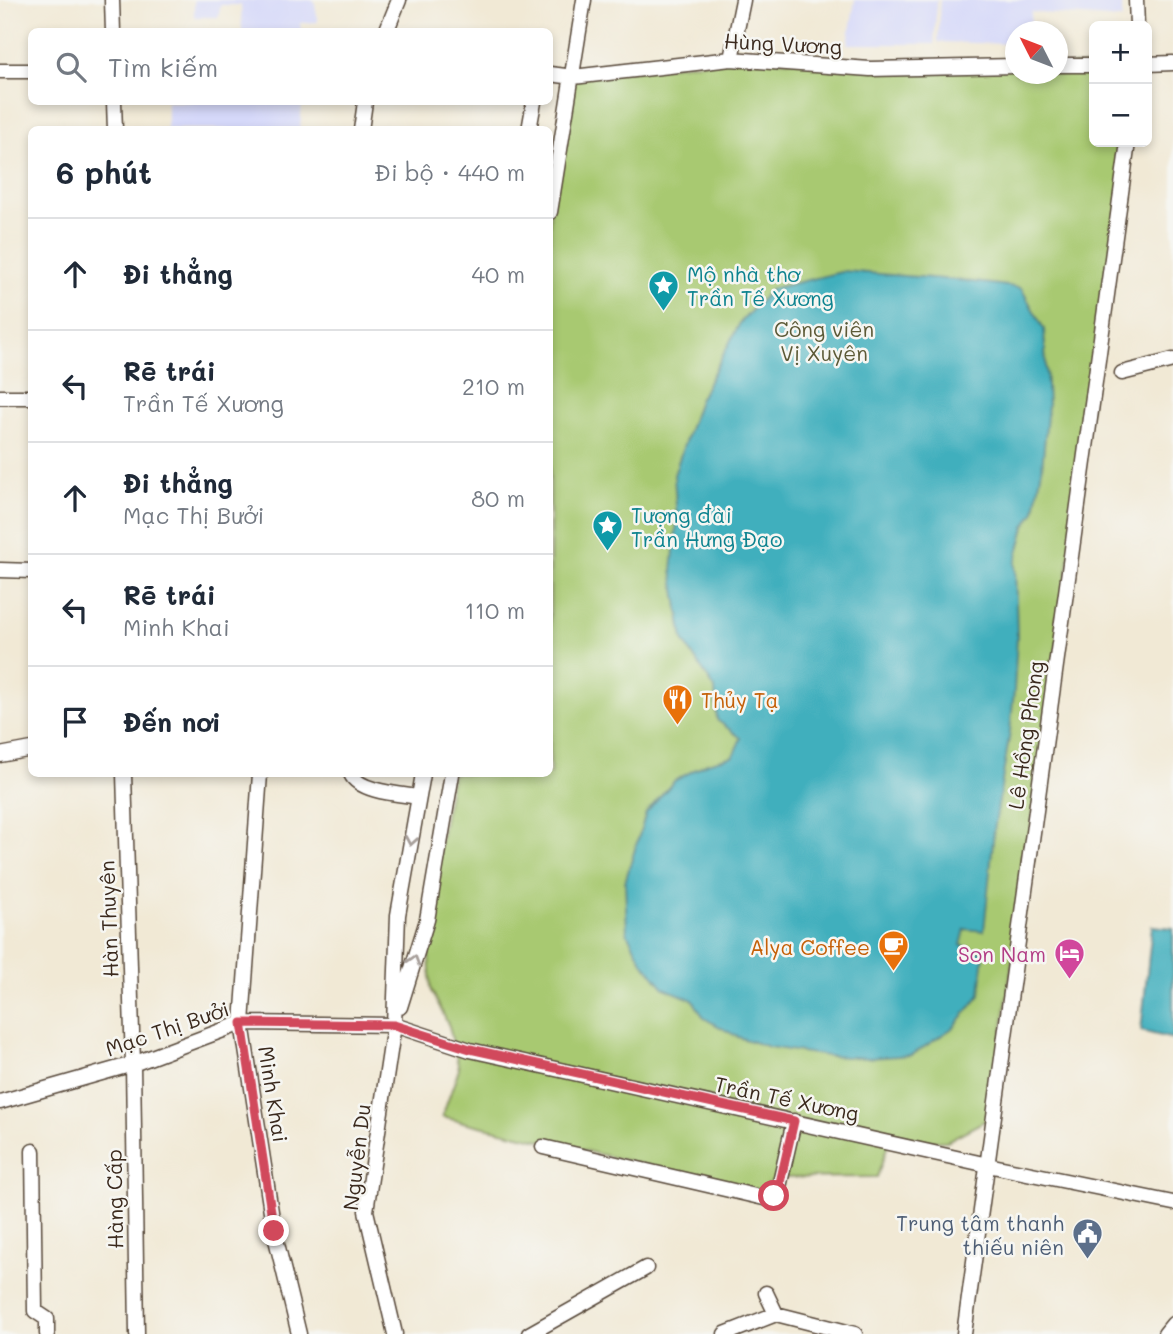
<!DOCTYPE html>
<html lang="vi">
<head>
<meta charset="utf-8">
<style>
  body { margin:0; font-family:Mali,sans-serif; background:#f2f2f3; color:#1f2937 }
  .controls { position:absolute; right:21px; top:21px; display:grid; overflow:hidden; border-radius:10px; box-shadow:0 4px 10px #0003 }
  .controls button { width:63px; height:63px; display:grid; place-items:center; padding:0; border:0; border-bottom:2px solid #e0e1e3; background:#fff; color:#1f2937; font:35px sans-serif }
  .compass { position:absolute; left:1005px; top:21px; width:63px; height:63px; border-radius:50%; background:#fff; box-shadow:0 4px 10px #0003; rotate:312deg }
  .stop { position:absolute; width:21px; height:21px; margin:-16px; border:5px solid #d1495b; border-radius:50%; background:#fff }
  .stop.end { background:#d1495b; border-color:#fff; box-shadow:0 2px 7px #0008 }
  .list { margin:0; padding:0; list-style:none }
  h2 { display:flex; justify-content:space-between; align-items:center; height:91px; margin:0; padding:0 28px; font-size:30px }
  h2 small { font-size:23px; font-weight:400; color:#747a83 }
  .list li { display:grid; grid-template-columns:46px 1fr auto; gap:21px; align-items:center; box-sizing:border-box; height:112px; padding:0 28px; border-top:2px solid #e0e1e3 }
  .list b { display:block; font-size:26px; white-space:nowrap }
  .list p { margin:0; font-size:23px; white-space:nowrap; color:#747a83 }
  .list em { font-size:23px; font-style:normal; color:#747a83 }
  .icon { flex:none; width:38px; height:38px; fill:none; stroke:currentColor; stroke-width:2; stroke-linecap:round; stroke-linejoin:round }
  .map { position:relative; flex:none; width:1173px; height:1334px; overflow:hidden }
  .search { position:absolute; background:#fff; box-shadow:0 4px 10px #0003; left:28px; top:28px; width:525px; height:77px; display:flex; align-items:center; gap:18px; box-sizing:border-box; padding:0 24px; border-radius:10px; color:#747a83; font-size:26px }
  .panel { position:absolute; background:#fff; box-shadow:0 4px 10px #0003; left:28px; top:126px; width:525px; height:651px; border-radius:10px }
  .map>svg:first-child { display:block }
  .built { fill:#d5d8f9 }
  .green { fill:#a8c971; stroke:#727a48; stroke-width:2 }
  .water { fill:#41afbd; stroke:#3e6c6e; stroke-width:2 }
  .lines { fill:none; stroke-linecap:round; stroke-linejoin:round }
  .minor-casing { stroke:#564739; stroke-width:17 }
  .minor { stroke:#fff; stroke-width:14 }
  .oneway { stroke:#a79f9a }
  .route { stroke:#d1495b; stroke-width:9 }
  .labels { text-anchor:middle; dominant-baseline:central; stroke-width:5; stroke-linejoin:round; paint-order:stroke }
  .street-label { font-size:21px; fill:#3b2a1e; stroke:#f6f6f2 }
  .culture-label { font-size:21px; fill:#0d838f; stroke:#f6f6f2; text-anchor:start }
  .park-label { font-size:21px; fill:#5c5a37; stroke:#f6f6f2 }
  .food-label { font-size:21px; fill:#c56008; stroke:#f6f6f2; text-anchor:start }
  .hotel-label { font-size:21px; fill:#b23c85; stroke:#f6f6f2; text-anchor:end }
  .service-label { font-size:21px; fill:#4e5e75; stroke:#f6f6f2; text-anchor:end }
</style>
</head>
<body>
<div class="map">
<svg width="1173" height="1334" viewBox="0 0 1173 1334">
  <rect width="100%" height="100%" fill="#f6f6f2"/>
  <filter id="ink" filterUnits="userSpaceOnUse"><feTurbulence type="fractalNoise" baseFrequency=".0143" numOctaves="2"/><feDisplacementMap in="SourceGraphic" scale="14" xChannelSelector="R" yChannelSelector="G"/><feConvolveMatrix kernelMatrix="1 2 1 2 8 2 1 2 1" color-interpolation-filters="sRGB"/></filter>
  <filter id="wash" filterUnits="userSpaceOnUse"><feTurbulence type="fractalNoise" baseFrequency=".00686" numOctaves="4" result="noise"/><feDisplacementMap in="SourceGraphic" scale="28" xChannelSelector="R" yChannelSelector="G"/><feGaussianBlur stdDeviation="1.57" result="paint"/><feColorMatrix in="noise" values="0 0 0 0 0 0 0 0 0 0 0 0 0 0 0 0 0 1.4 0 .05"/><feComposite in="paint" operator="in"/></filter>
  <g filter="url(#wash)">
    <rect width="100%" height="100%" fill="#f1e9d5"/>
    <path class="built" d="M194,0H314L318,22L300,23L301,31H242L241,5H221L218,17H194Z
      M855,0H937L934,44H848Z
      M940,0H1122V19L1031,12V31L1016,32L1015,44L938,42Z
      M167,102L302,103L300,129H167Z"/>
    <path class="green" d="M731,59L1015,66L1016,74H1058V65H1094V142H1128L990,1118L947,1141L889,1142L877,1177L779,1178L755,1191L442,1117L459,1069L449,1026L431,989L427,920L452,774H550V212L573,77Z"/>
    <path class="water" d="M845,271C904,277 962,278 1021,288L1044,329L1048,405L1042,468L1035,511L1025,527L1015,564L1017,637L1014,691L1010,732L994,831L984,931L965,929L961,945L984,953L980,995L954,1027L912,1055L870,1058L827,1056L769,1047L738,1037L704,1018L693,1000L664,988L642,961L627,933L625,882L646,813L674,781L707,763L733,756L741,738L717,720L715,689L683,640L672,570L677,521L674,475L699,400L740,323L771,289Z
      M1152,926L1173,928V1039L1141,1031Z"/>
  </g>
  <g filter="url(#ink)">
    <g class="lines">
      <defs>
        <path id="minor" d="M112,0L113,32
          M1136,0L1137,26
          M386,32L399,0
          M731,59L743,0
          M1147,64L1173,63
          M1058,65H1094
          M0,71H32
          M550,74L573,77L731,59L870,69L1016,66
          M114,102L115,130
          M361,130L365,102
          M529,130L534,102
          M550,212L584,0
          M1122,373L1173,360
          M0,397H32
          M0,570L32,571
          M0,755L32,749
          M124,774L133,1064L137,1334
          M260,774L242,1023L274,1231L299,1334
          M351,774C359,792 400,794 419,797
          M400,1007L427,920L452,774
          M0,1102L133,1064L242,1023L394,1025L470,1050L988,1165L1173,1203
          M543,1147L764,1198L774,1196L779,1187L794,1121
          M33,1151L35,1311L47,1319V1334
          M766,1293L776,1314L855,1334
          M395,1334L366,1211L394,1025L398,915L423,774
          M529,1334L646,1268
          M725,1334L776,1314
          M964,1334L1128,142
          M1165,1334L1173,1324"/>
      </defs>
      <use href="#minor" class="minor-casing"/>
      <use href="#minor" class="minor"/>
    </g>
    <defs><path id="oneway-chevron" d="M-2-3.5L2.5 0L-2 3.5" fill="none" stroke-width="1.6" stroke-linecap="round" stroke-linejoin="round" transform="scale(1.75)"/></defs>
    <g class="oneway">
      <use href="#oneway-chevron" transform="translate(411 841) rotate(100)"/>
      <use href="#oneway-chevron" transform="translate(414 960) rotate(-73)"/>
    </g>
  </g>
  <g class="lines" filter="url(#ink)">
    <path class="route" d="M274,1231L242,1023L394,1025L470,1049L794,1121L779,1187L774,1196"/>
  </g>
  <defs>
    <symbol id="sight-pin" viewBox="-11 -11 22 30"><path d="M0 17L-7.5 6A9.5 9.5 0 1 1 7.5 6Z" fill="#0f9aa8" stroke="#f6f6f2"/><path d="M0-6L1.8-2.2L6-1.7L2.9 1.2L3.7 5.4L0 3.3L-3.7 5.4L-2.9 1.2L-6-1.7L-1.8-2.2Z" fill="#fff"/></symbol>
    <symbol id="restaurant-pin" viewBox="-11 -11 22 30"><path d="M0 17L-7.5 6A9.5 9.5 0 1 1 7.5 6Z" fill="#e8710a" stroke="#f6f6f2"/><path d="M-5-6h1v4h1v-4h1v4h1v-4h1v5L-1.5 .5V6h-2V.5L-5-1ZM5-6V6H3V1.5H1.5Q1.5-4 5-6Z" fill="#fff"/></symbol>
    <symbol id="cafe-pin" viewBox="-11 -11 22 30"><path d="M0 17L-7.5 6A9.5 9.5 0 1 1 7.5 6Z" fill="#e8710a" stroke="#f6f6f2"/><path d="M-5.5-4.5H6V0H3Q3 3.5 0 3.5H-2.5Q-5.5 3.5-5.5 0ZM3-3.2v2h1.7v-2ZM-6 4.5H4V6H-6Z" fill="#fff"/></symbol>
    <symbol id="hotel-pin" viewBox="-11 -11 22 30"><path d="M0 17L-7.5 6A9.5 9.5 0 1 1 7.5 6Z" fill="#d1479c" stroke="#f6f6f2"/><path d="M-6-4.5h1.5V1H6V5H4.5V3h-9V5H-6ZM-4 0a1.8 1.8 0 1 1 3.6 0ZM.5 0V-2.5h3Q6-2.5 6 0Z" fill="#fff"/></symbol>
    <symbol id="civic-pin" viewBox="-11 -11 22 30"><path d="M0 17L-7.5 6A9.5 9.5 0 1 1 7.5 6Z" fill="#5c6f8a" stroke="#f6f6f2"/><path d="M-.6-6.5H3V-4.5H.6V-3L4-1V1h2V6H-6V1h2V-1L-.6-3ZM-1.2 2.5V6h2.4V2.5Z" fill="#fff"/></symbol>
  </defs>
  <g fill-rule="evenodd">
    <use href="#sight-pin" x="646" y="268" width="35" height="47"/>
    <use href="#sight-pin" x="590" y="508" width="35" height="47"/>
    <use href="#restaurant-pin" x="660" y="682" width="35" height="47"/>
    <use href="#cafe-pin" x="876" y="928" width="35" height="47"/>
    <use href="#hotel-pin" x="1052" y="936" width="35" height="47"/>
    <use href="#civic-pin" x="1070" y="1216" width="35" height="47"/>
  </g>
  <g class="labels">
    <g class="street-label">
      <text transform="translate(783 43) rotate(3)">Hùng Vương</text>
      <text transform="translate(1025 735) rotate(-82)">Lê Hồng Phong</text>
      <text transform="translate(108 919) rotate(-92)">Hàn Thuyên</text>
      <text transform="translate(167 1028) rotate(-19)">Mạc Thị Bưởi</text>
      <text transform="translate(274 1094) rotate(81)">Minh Khai</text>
      <text transform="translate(787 1098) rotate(12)">Trần Tế Xương</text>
      <text transform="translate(356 1157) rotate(-83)">Nguyễn Du</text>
      <text transform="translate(114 1199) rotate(-91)">Hàng Cấp</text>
    </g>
    <g class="culture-label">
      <text x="687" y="273">Mộ nhà thơ<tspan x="687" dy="24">Trần Tế Xương</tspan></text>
      <text x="631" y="514">Tượng đài<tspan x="631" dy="24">Trần Hưng Đạo</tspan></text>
    </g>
    <g class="park-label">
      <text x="824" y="328">Công viên<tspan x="824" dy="24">Vị Xuyên</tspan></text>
    </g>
    <g class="food-label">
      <text x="701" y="699">Thủy Tạ</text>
      <text x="870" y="946" text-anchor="end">Alya Coffee</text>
    </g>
    <g class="hotel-label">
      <text x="1046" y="953">Son Nam</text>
    </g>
    <g class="service-label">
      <text x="1064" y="1222">Trung tâm thanh<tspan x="1064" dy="24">thiếu niên</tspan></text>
    </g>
  </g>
</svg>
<div class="controls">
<button>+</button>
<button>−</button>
</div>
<svg class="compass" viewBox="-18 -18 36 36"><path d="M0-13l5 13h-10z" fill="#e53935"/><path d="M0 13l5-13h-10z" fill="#747a83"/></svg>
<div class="stop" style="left:774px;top:1196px"></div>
<div class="stop end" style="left:274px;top:1231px"></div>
<div class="search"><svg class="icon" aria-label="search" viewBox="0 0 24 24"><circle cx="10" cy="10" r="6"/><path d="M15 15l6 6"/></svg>Tìm kiếm</div>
<section class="panel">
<h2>6 phút<small>Đi bộ · 440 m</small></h2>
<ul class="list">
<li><svg class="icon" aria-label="ahead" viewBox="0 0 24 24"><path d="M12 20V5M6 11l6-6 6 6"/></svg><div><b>Đi thẳng</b></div><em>40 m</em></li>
<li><svg class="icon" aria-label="left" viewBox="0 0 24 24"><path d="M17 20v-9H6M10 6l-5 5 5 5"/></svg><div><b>Rẽ trái</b><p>Trần Tế Xương</p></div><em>210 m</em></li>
<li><svg class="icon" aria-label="ahead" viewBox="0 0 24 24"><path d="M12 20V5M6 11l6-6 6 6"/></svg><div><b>Đi thẳng</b><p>Mạc Thị Bưởi</p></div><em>80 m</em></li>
<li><svg class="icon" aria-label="left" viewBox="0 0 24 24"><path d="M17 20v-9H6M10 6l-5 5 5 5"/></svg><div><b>Rẽ trái</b><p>Minh Khai</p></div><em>110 m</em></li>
<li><svg class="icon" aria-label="arrive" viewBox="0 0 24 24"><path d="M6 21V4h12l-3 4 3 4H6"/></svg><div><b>Đến nơi</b></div></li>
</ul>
</section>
</div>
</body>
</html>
